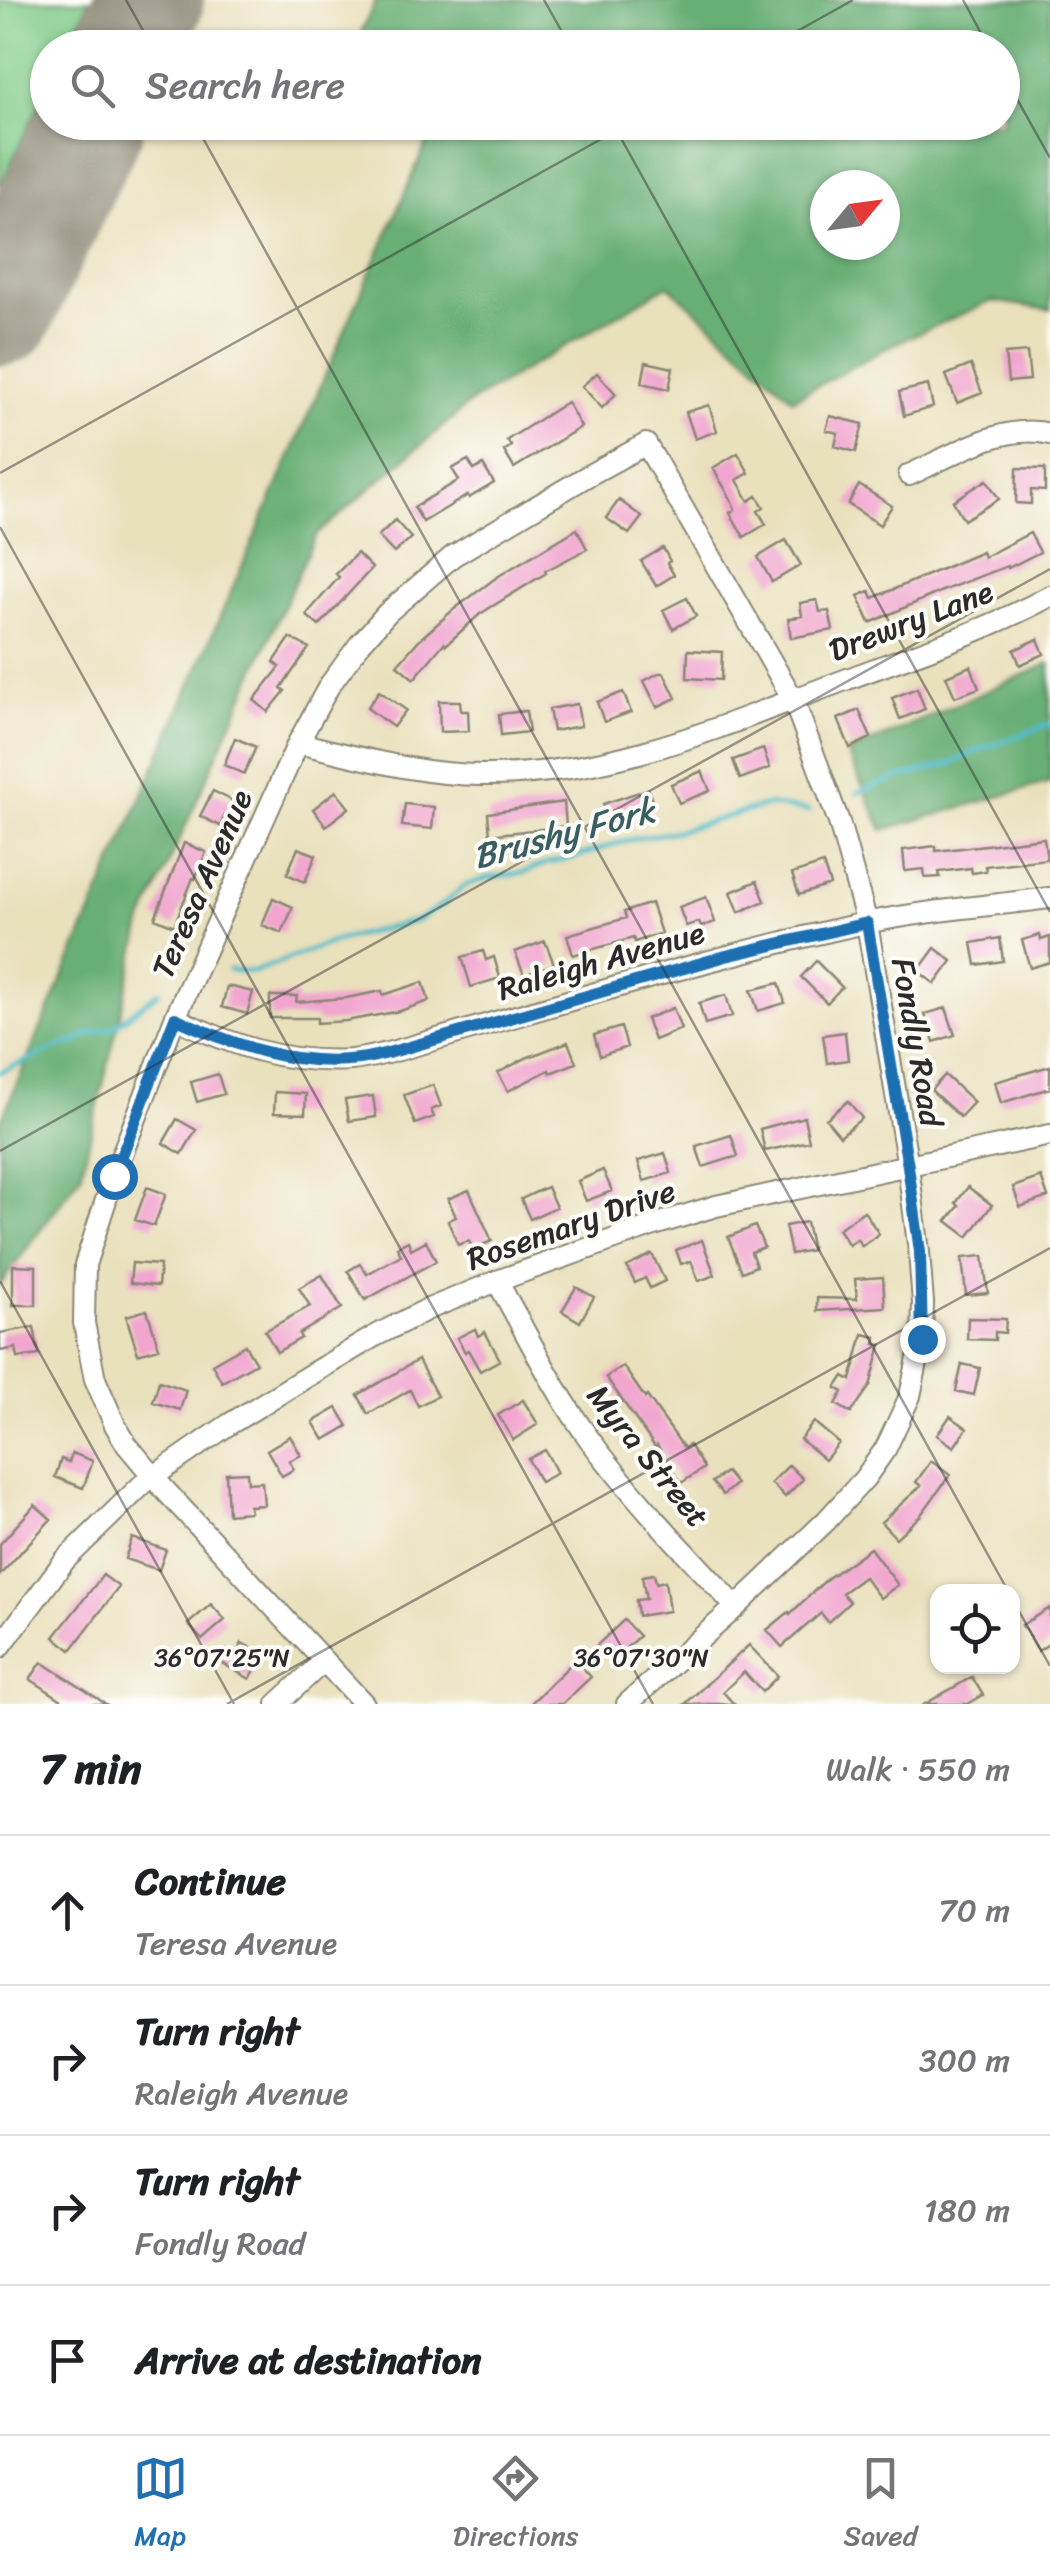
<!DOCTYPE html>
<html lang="en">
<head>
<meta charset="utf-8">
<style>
  body { margin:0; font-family:Sriracha,sans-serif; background:#f6f6f6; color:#202124 }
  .controls { position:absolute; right:30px; bottom:30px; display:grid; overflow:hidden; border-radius:20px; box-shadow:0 2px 8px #0004 }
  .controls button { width:90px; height:90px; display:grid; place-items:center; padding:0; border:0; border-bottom:2px solid #e0e0e0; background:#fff; color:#202124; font:50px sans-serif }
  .compass { position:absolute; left:810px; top:170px; width:90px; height:90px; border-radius:50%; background:#fff; box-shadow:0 2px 8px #0004; rotate:61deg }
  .stop { position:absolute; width:30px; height:30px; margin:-22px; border:8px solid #1f6fb2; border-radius:50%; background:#fff }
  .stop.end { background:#1f6fb2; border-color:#fff; box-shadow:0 2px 10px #0008 }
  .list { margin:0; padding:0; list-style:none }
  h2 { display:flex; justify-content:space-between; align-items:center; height:130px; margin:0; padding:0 40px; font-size:42px }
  h2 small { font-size:32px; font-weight:400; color:#757577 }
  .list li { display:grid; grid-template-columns:65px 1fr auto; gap:30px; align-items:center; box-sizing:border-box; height:150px; padding:0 40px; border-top:2px solid #e0e0e0 }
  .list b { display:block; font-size:38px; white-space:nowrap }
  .list p { margin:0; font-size:32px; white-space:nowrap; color:#757577 }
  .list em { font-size:32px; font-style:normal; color:#757577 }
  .icon { flex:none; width:55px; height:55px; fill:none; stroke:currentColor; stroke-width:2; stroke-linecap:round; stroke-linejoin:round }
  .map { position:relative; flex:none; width:1050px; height:1704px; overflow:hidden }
  .search { position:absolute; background:#fff; box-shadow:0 2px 8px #0004; left:30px; right:30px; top:30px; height:110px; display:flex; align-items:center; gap:25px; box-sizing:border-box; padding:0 35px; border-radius:55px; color:#757577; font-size:38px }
  .sheet { height:730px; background:#fff }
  nav { display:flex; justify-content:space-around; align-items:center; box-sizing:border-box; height:140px; border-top:2px solid #e0e0e0; background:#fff; font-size:28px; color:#757577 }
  nav a { display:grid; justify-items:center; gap:5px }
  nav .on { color:#1f6fb2 }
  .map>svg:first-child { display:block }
  .green { fill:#80cb88; stroke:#567b5a; stroke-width:2.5 }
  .forest { fill:#68af74; stroke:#4a6d50; stroke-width:2.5; fill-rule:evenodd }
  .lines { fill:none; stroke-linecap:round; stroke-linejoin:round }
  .stream { stroke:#4fbcc8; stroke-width:5 }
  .runway { stroke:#8a8674; stroke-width:108 }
  .building { fill:#f1a5cf }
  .minor-casing { stroke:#8a8674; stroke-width:24 }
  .minor { stroke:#fff; stroke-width:20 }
  .route { stroke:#1f6fb2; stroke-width:12 }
  .ticks { fill:none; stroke:#2b2b2b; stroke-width:2.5; stroke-opacity:0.45 }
  .labels { text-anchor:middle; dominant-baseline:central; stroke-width:8; stroke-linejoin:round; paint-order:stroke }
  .street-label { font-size:32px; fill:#2b2b2b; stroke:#fdfcf7 }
  .water-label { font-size:35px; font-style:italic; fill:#385e62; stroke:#fdfcf7 }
  .ticks-label { font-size:25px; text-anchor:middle; fill:#2b2b2b; stroke:#fdfcf7; stroke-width:8; stroke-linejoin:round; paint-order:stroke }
</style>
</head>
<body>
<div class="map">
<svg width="1050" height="1704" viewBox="0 0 1050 1704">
  <rect width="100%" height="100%" fill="#fdfcf7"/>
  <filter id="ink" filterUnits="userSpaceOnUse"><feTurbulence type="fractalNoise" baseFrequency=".01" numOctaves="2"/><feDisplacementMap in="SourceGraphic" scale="20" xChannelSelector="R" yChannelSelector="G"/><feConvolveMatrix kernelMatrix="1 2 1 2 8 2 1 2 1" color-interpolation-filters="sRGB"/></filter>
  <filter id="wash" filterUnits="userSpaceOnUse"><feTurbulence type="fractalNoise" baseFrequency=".0048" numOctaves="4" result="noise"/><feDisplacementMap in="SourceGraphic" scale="40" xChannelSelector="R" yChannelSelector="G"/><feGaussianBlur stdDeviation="2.25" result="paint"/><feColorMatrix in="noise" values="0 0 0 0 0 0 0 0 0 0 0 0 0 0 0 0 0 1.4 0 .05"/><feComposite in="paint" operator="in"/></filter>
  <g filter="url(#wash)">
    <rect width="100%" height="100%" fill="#e9e0bc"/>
    <path class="green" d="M0,0H90L67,47L48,48L47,87L0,186Z"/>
    <path class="forest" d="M376,0H1050V310L992,301L894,344L793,399L668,285L471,402L315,536L143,921L81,1175L0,1285V1122L433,128L427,123L1002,122V48L354,47ZM825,185H885V245H825Z
      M1050,663V782L883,830L847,753Z"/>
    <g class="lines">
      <path class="stream" d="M857,793L891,780L950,764L976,751L1050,724
        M229,970L253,972L337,940L416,921L444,904L464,886L487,878L522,873L548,863L572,858L628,840L677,831L768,805L809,811
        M0,1072L68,1043H74L89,1034L112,1028L159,992"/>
      <path class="runway" d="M127,48L150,0
        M0,312L91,122"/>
    </g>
    <g id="blocks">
      <path class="building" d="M1027,352L1030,380L1008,382L1005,354Z
        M646,362L673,368L669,389L642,383Z
        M971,365L982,393L957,403L946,375Z
        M597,373L616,394L602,408L582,386Z
        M928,385L933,407L904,416L899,392Z
        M567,402L581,427L514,468L504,451L511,446L507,440Z
        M709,405L717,431L695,439L686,412Z
        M830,416L863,424L856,452L835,446L838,433L826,430Z
        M738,453L749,473L737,480L749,501L757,496L764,507L758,511L766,524L744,537L730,513L735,510L731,499L713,468Z
        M468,460L474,470L483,465L494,483L469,498L468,495L423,522L414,507L459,480L452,469Z
        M1017,468L1045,469V491L1031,490V504L1016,503Z
        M987,480L999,499L964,520L953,501Z
        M859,485L892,506L880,525L848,504Z
        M619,500L642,517L629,534L606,518Z
        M395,520L411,538L394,553L378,536Z
        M577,529L587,549L545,571L546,573L480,614L446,645L444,643L414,679L397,665L419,640L453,610L497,577Z
        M1030,533L1040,552L1008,568L1007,566L942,591L870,623L858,596L870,591L873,598L982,552L984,557Z
        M786,540L801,565L772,582L758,557Z
        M663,548L670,561L667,563L674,575L656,586L641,561Z
        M357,553L372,568L319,626L306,615L339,577L336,574Z
        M687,598L696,616L673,629L663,610Z
        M817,600L820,612L829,611L833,630L791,638L788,619L802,616L800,603Z
        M290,638L309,648L281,688L285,691L268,712L254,700L280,667L274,662Z
        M1038,639L1044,654L1020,665L1014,650Z
        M688,650L722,652L721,680L687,678Z
        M971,666L979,688L955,697L946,676Z
        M659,673H664L676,698L657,707L644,681Z
        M917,688L925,709L900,719L892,698Z
        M379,691L406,710L393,727L367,708Z
        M623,692L631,712L604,722L597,702Z
        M439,701H460L461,711H468L469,731L440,732Z
        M577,704L581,726L553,731L549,709Z
        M859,710L871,738L850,748L838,719Z
        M526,711L529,732L501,735L499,714Z
        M235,738L256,747L244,774L224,765Z
        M763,749L770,768L740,779L733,760Z
        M702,771L710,791L679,803L671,784Z
        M648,789L653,804L608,818L603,804Z
        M213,791L237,803L230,817L225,815L220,826L200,816Z
        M336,791L349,808L326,826L313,809Z
        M564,802L566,826L490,835L488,813Z
        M405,804L434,807L432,829L402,826Z
        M1044,838L1047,859L985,866L986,871L972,873L971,868L939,872L940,877L925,878L924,869L905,871L903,850L936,846V851Z
        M184,843L206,852L195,879L193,878L174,926L155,918Z
        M298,848L316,855L305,882L287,874Z
        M823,864L830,885L799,895L792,874Z
        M757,881L765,901L739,912L731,892Z
        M706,897L715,922L701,927L699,922L686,926L679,907Z
        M273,898L293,907L282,933L262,925Z
        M651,903L661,933L635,942L633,938L573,955L567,935L626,918L624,912Z
        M1040,935L1041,940L1050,937V962L1030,968L1022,940Z
        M1000,938L1003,961L976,965L972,943Z
        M545,941L554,964L524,975L515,952Z
        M935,948L952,961L935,984L918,971Z
        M483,951L486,960L494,957L500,978L471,987L462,957Z
        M816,961L842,987L827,1003L801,977Z
        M423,982L429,1001L400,1011L346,1021L317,1023V1018H270V996H297L296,1002L346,998L382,991L383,995Z
        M779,983L785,1003L758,1011L751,990Z
        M227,986L253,992L247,1014L222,1007Z
        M726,995L732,1016L705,1024L699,1003Z
        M673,1008L681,1029L654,1040L646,1019Z
        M946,1008L955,1035L934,1042L925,1014Z
        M621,1027L627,1047L600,1056L594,1035Z
        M845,1032L848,1060L827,1063L823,1035Z
        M568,1042L576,1063L550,1073L549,1070L508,1091L498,1073L526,1058Z
        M1050,1066V1088L1001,1103L995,1082Z
        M218,1074L224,1094L197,1102L191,1082Z
        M945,1075L974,1102L960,1117L931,1090Z
        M433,1085L441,1106L431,1110L434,1117L415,1124L404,1095Z
        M275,1092L306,1094L305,1114L274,1113Z
        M373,1096L376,1117L349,1121L345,1100Z
        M848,1101L862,1118L840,1136L826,1119Z
        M804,1117L809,1141L765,1151L760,1129Z
        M177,1119L196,1130L182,1154L163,1143Z
        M731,1135L738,1156L703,1167L696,1146Z
        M665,1153L671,1173L644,1181L638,1161Z
        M603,1170L612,1191L586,1201L578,1181Z
        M1041,1177L1048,1197L1020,1207L1013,1187Z
        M147,1187L166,1194L154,1226L135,1220Z
        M547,1187L556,1207L530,1219L521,1199Z
        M968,1187L992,1205L968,1237L947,1221L959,1206L956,1203Z
        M469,1190L492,1241L473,1249L469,1241L458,1245L448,1221L456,1217L448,1199Z
        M864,1211L879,1234L862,1246L857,1239L849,1245L838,1229Z
        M806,1222L812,1250L791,1254L785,1226Z
        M755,1226L764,1247L751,1252L756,1266L742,1272L728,1237Z
        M702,1240L715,1275L699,1281L691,1261L681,1264L676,1250Z
        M408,1241L411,1249L426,1241L436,1261L365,1300L348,1271L360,1264L367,1274L401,1255L397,1247Z
        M652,1254L665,1281L650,1288L645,1278L635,1283L627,1267Z
        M983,1256L988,1293L966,1295L962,1258Z
        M132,1263L160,1265L158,1286L130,1283Z
        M13,1265L36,1266V1305H13Z
        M322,1275L342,1308L299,1334L301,1338L277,1352L265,1331L310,1306L299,1288Z
        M883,1277L885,1307L817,1311V1298L857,1299L855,1279Z
        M576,1287L594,1297L580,1322L562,1311Z
        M147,1310L159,1348L138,1354L126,1316Z
        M968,1318L1006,1319L1005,1333L995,1332V1340L967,1339Z
        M34,1327L39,1355L18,1358L16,1348L0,1351V1333Z
        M475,1329L478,1336L485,1332L500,1360L480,1371L468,1350L465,1352L457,1338Z
        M863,1334L876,1337L875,1344L881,1345L870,1386L851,1413L836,1404L843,1392L836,1388L844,1376L851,1380Z
        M245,1345L256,1363L222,1382L212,1364Z
        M418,1360L437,1396L418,1406L410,1390L368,1414L358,1395Z
        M962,1364L980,1368L974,1395L956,1391Z
        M623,1366L645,1398L647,1396L684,1448L689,1445L704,1468L681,1483L657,1445L655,1447L606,1377Z
        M159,1381L186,1390L180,1410L153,1402Z
        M523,1400L538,1424L513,1440L498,1415Z
        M337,1408L348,1426L324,1440L313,1422Z
        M950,1416L967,1428L954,1447L937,1435Z
        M814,1422L839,1443L825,1460L800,1439Z
        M290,1436L301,1455L289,1461L294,1469L282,1476L267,1450Z
        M545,1450L557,1473L540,1482L528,1459Z
        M72,1453L93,1461L83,1488L55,1477L61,1459L69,1462Z
        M931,1461L950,1475L920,1516L896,1538L881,1522L921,1486L916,1482Z
        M789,1465L803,1479L785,1497L771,1483Z
        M247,1472L248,1483L262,1482L264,1505L249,1506L250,1512L228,1514L226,1473Z
        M726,1472L736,1484L723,1495L712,1482Z
        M35,1505L51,1519L0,1575V1544Z
        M132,1538L166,1550L159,1570L125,1559Z
        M870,1548L898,1585L880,1598L864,1577L842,1593L850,1602L828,1622L821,1613L782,1647L767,1630L789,1612L790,1614L828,1578Z
        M654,1574L656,1583L665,1581L669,1611L638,1616L636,1600L646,1599L642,1576Z
        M103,1575L119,1587L71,1650L54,1637Z
        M211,1604L225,1620L202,1640L188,1624Z
        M1050,1608V1643L1038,1651L1022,1625Z
        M624,1620L639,1636L611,1662L596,1646Z
        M242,1643L263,1654L250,1679L220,1662L226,1650L236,1655Z
        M749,1645L778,1676L762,1692L744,1672L723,1692L734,1704H685Z
        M575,1660L591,1677L562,1704H530Z
        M42,1662L106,1704H68L30,1679Z
        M972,1677L983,1695L968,1704H925Z"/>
    </g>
  </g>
  <g filter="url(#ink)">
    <use href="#blocks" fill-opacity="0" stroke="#8a8674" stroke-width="2.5"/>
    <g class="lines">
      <defs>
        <path id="minor" d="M909,475C952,456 1002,422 1050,434
          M298,743C359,757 422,776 486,775C616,775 726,724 845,680C914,654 986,631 1050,596
          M175,1018C234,1046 285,1064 351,1060C370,1058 388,1053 406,1048C557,1005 708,957 861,924C922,911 988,906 1050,898
          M497,1281C527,1334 554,1391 590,1440C634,1499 686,1553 736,1607
          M0,1647L65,1560L144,1483L228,1425L313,1373L375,1336L426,1310L497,1281L654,1225L716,1206L1050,1135
          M277,1704L324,1661
          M364,1704L163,1488L127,1445L115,1425L95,1379L84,1323L85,1265L114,1175L175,1018L298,743L329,686L359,645L387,613L453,556L589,475L646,444L793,699L839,822L867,923L908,1166L919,1252L923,1303L922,1339L910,1396L886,1448L865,1478L826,1521L736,1607L627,1704"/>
      </defs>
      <use href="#minor" class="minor-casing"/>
      <use href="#minor" class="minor"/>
    </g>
  </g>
  <g class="lines" filter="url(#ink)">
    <path class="route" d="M114,1176L175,1018C233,1045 293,1067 359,1059C375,1057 391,1052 406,1048L726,956L867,923L908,1166L920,1252L922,1339"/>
  </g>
  <path class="ticks" d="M126,0L153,48M544,0L571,48M963,0L989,48M767,48L853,0M1002,72L1050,158M194,122L1008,1591M612,122L1050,912M0,473L632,122M0,527L653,1704M0,1151L1050,569M0,1281L234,1704M1012,1599L1050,1666M227,1704L1050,1248"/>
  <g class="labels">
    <g class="street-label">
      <text transform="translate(911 621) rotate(-21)">Drewry Lane</text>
      <text transform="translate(202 884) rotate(-66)">Teresa Avenue</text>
      <text transform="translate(601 961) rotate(-16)">Raleigh Avenue</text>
      <text transform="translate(917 1042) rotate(80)">Fondly Road</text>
      <text transform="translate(571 1225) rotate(-19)">Rosemary Drive</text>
      <text transform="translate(648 1456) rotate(51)">Myra Street</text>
    </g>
    <g class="water-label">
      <text transform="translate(564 833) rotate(-15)">Brushy Fork</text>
    </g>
  </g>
  <g class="ticks-label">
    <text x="222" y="1666">36°07'25"N</text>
    <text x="641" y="1666">36°07'30"N</text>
  </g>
</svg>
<div class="controls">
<button><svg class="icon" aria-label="locate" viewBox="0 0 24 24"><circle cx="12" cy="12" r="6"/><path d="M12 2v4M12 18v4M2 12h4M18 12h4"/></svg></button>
</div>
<svg class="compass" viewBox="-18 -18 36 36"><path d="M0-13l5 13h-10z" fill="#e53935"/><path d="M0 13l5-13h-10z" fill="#757577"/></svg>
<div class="stop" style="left:114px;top:1176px"></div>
<div class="stop end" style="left:922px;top:1339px"></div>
<div class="search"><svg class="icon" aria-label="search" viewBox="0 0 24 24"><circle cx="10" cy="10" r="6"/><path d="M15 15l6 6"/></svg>Search here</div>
</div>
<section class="sheet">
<h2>7 min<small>Walk · 550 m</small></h2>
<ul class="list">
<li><svg class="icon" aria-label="ahead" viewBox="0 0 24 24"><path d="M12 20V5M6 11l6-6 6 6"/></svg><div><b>Continue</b><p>Teresa Avenue</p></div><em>70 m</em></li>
<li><svg class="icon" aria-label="right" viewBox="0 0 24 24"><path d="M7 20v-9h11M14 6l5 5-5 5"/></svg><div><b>Turn right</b><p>Raleigh Avenue</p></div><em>300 m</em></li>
<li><svg class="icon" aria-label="right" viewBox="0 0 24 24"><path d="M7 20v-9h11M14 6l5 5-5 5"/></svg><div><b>Turn right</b><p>Fondly Road</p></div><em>180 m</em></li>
<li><svg class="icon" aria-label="arrive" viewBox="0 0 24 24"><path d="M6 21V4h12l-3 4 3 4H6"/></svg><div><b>Arrive at destination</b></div></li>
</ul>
</section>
<nav>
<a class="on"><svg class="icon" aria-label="map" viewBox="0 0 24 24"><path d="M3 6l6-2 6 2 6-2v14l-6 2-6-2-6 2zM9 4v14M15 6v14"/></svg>Map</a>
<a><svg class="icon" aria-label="directions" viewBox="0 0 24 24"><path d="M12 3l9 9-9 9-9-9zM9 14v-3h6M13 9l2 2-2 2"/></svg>Directions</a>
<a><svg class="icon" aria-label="saved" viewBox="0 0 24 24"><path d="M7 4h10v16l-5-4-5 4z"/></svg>Saved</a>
</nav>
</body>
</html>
